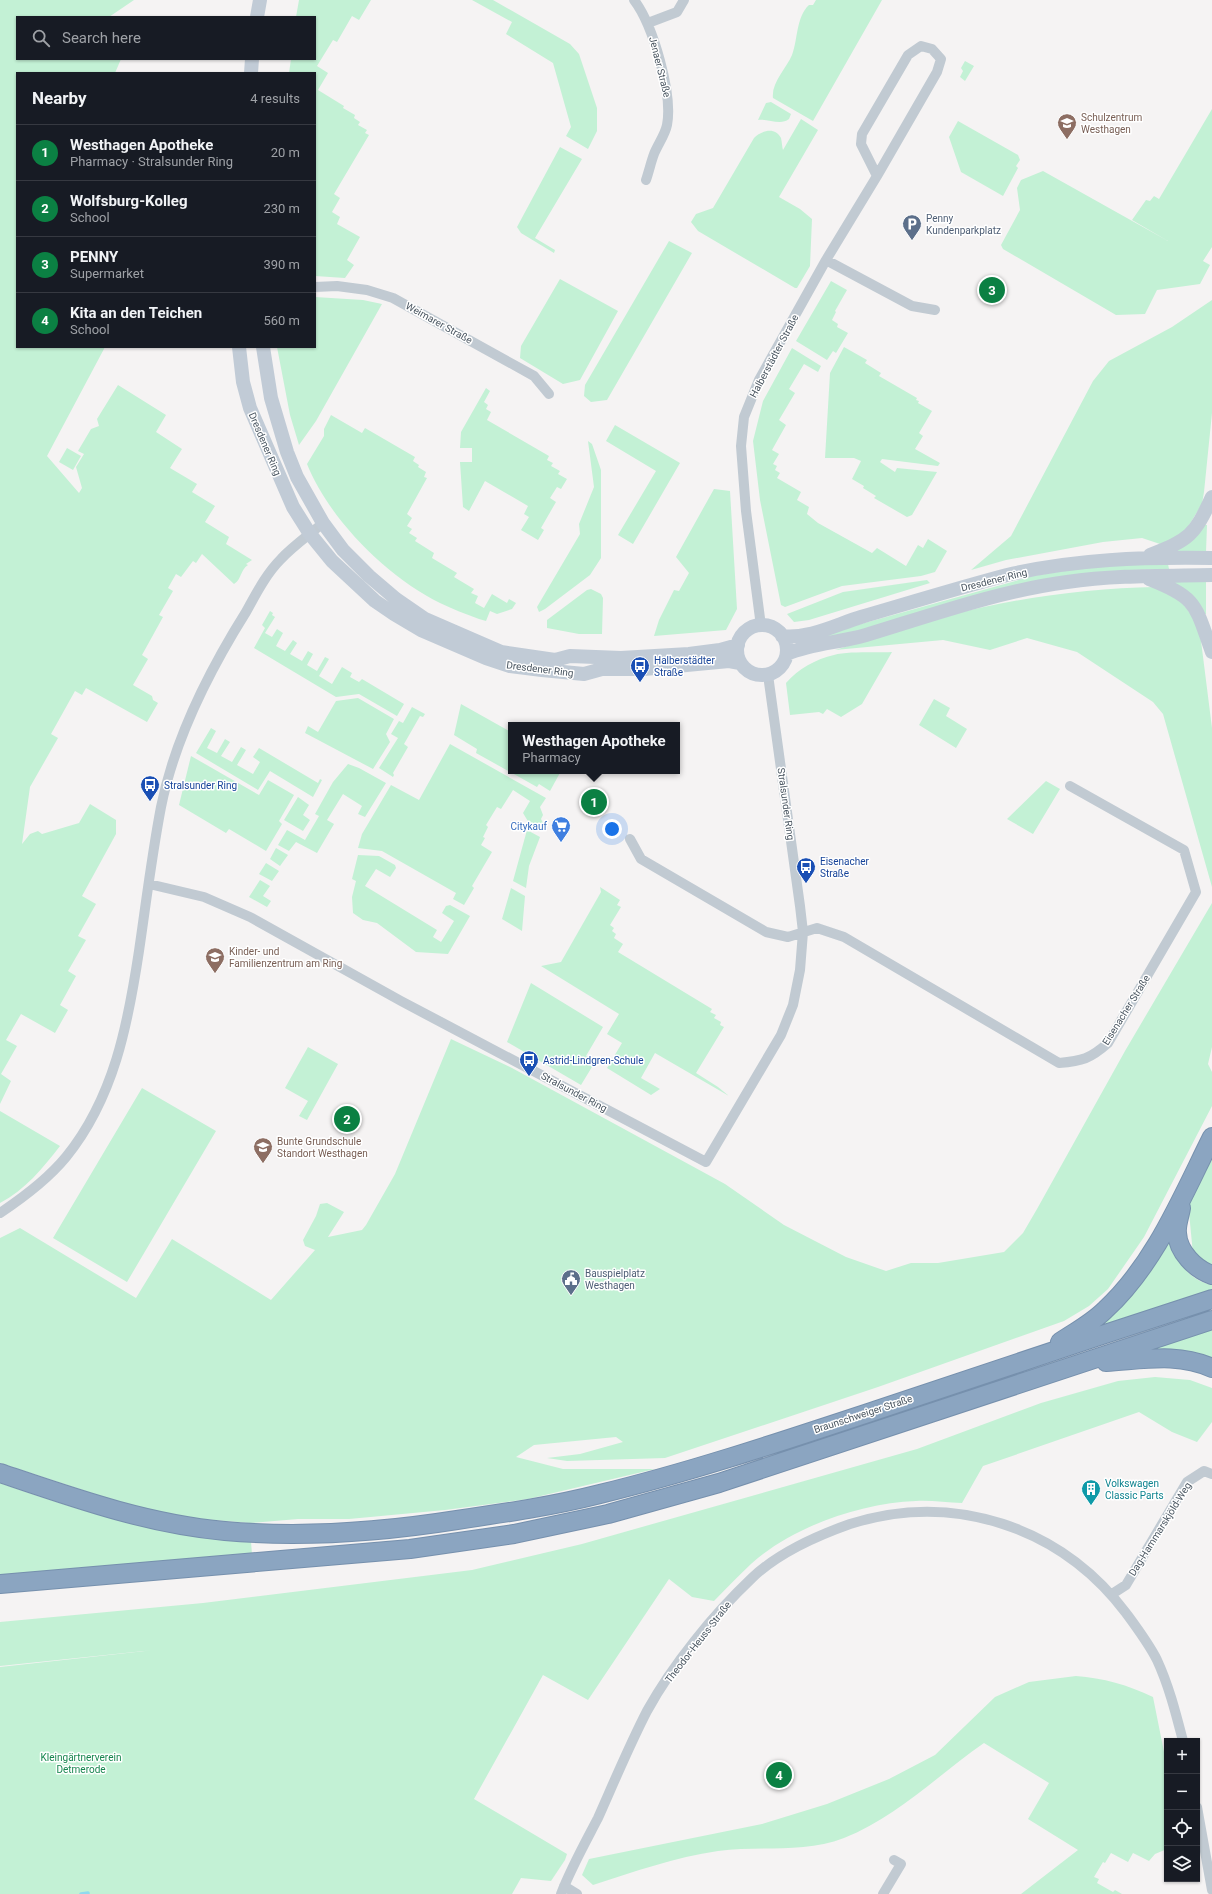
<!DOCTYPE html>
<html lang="en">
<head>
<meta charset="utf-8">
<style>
  body { margin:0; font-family:Roboto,sans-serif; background:#20242c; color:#f1f3f6 }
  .controls { position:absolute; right:12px; bottom:12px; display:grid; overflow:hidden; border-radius:0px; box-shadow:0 1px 3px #0004 }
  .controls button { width:36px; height:36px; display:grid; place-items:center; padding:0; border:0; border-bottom:1px solid #363941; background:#171b24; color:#f1f3f6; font:20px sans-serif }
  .you { position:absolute; left:612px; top:829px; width:14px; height:14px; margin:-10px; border:3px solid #fff; border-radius:50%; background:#1a73e8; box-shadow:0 0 0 6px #1a73e833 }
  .badge { display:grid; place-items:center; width:26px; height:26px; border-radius:50%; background:#0b8043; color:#fff; font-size:13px; font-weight:700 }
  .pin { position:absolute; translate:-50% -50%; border:2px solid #fff; box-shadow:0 1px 4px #0006 }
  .popup { position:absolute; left:508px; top:722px; width:172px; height:52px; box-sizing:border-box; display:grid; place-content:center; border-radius:0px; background:#171b24; filter:drop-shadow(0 1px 3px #0005); font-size:13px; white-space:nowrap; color:#9ea1a6 }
  .popup b { font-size:15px; color:#f1f3f6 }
  .popup::after { content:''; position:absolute; left:50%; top:100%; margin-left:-8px; border:8px solid transparent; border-top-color:#171b24 }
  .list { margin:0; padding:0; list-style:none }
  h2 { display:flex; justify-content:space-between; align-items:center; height:52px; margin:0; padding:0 16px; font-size:17px }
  h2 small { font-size:13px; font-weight:400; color:#9ea1a6 }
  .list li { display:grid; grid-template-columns:26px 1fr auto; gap:12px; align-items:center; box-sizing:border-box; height:56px; padding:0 16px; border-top:1px solid #363941 }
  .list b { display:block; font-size:15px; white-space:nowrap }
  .list p { margin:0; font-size:13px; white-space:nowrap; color:#9ea1a6 }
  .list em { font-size:13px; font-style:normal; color:#9ea1a6 }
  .icon { flex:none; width:22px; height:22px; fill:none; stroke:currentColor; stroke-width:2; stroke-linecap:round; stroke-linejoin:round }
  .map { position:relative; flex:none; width:1212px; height:1894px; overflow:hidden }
  .search { position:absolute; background:#171b24; box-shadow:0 1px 3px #0004; left:16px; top:16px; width:300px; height:44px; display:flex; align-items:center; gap:10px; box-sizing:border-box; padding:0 14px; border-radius:0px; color:#9ea1a6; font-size:15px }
  .panel { position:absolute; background:#171b24; box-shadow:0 1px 3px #0004; left:16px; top:72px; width:300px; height:276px; border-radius:0px }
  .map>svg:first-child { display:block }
  .green { fill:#c3f1d5 }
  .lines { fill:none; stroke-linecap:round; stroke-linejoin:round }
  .stream { stroke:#90daee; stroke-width:3.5 }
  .highway-casing { stroke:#7690ad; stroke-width:20 }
  .street { stroke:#c1cad2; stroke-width:10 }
  .secondary { stroke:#c1cbd6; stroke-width:14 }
  .highway { stroke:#8ba5c1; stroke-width:18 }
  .labels { text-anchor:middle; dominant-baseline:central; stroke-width:3; stroke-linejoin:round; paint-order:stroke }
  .street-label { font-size:10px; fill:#4a5661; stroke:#fff }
  .education-label { font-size:10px; fill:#785e54; stroke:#fff; text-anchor:start }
  .service-label { font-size:10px; fill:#4e5e75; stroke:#fff; text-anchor:start }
  .transit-label { font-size:10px; fill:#164399; stroke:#fff; text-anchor:start }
  .shop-label { font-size:10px; fill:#366cbe; stroke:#fff; text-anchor:end }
  .culture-label { font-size:10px; fill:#0d838f; stroke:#fff; text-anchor:start }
  .park-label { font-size:10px; fill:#17864f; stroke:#fff }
</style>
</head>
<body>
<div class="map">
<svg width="1212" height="1894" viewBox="0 0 1212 1894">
  <rect width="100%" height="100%" fill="#f5f3f3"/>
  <path class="green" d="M0,0H134L109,17H17V59H121L115,73H17V347H105L47,456L79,493L82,488L76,467L84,454L78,451L91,429L99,426L97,419L118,385L166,415L156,432L182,449L170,468L197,484L192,492L215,506L205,522L229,537L226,544L252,560L246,564L248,565C240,570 242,579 234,584L202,554L196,563L193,561L181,577L176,574L168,588L173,591L159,615L163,617L142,655L148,659L133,685L152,696L153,700L158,703L147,722L86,688L82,695L75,691L51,734L58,738L30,787L22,844L30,834L38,831L42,834L79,823L90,804L116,820V834L82,896L96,904L78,936L86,940L68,971L76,976L60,1005L68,1010L55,1033L21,1014L6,1040L17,1046L1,1074L11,1081L0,1104Z
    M299,0H371L359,20L352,16L337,42L333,40L317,66L328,73L318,90L344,106L343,108L355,115L354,118L360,122L358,125L367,130L365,133L369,135L334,194L340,198L332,212L340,217L337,224L360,237L347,260L354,265L345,278L315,276V73H289L291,59H315V17H296Z
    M472,0H493L570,44L579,54L597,108V131L588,149L566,136L571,127L553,63L506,34L512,22Z
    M816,0H882L813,121L773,98C771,83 786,69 792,55C798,39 796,17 809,5H813Z
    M965,61L974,66L965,81L960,77L963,71L961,68Z
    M771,102L791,114L789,119C780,126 768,118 758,120L766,103Z
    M1212,109V247L1203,261L1210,265L1200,284L1157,290L1145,314L1116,315L1003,249L1001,245L1020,210L1017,188L1021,180L1043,171L1168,241L1132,220L1146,200L1150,201L1154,196L1159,199Z
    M801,119L818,130L779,197L800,209L812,219L810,266L797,288H795L698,231L691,222L696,214L713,208L754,138C761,131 775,126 781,138C782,142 782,147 783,150Z
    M958,121L1018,155L1020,160L1016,166L1018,168L1003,196L961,172L949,137Z
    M560,147L582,159L535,238L555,250L554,253L521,233L517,227Z
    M669,241L692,253L607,400L591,402L584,396L585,385Z
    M560,279L618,311L580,380L563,384L520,358L521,346Z
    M831,281L847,290L835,311L836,312L832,320L838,324L837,327L848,333L836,353L833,351L827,360L796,341Z
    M315,297L363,300L382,304L316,421L299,445L290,415L277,347H315Z
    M1212,300V413L1204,492L1202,504L1183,535L1160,544L1142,538L1103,542L1006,560L971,570L1011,536L1093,381L1109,361L1172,327Z
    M844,347L867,360L865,363L881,373L879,376L917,398L916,400L919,401L918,403L932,411L919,433L923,436L915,449L940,463L938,466L882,459L880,462L895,472L897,468L937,472L912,515L907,517L874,498L876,496L863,488L864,486L852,479L861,461L854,458H825L830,373Z
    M792,348L821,366L818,372L804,364L789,389L795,393L779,420L786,425L772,450L779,454L773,464L777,466L775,470L780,473L777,478L801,492L797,500L809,507L807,514L818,523L872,553L877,548L906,566L918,545L923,548L928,539L947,551L935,572L921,576L842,586L785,607L781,605L760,500L753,441L763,401Z
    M486,388L490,391L484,402L488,405L486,409L491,412L487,420L549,456L547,460L553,463L551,466L560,471L558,474L567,479L561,489L557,487L550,498L556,502L541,528L544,530L538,540L521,530L529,517L524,514L528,506L485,481L469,511L463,507L460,462H472V448H460L461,432Z
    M331,415L362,433L365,428L415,457L413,461L419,465L418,467L426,472L424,477L427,478L407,514L412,518L407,526L412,529L409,533L417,538L415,541L434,553L432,558L457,573L454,577L474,589L471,593L478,596L475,603L484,608L492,594L507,603L509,599L516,603L512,609L497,614L490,611L486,621L479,619C466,614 452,609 440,603C387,577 329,519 307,464L324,436V429Z
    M615,425L680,463L633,544L618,535L656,471L606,441Z
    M588,441L592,444L601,470V558L590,575L545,609L539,612L537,607L580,534L579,524L594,487Z
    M67,448L81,456L73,470L59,462Z
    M714,489L730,491L737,609L726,630L654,636L659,620L674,590L679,591L689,573L676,557Z
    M1204,525H1207L1206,552L1178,551V548Z
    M1168,564L1169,569L1131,570L828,638L825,634L1033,576L1094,566Z
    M927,580L930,583L809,620L794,622L787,614L843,592Z
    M1174,581L1206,582V614H1203L1174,583Z
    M1155,587L1175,593L1199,625L1212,728V887L1163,714L1153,702L1077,652L1027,638L990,650L943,640L835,650C874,638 912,626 951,615C1014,598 1090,588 1155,587Z
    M591,589L601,594L603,598L602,634H579L547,628V620L587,590Z
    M270,611L273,613L272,615L275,617L265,633L272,637L277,629L283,633L276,646L285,651L293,640L297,643L290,654L302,661L308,651L313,654L307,665L317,671L325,657L329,659L319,676L332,684L342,667L352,673L350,677L359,682L362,679L404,704L397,716L359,694L336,697L254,648L265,628L262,625Z
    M892,652L862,704L841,717L827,709L823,714L819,712L790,715L786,683C798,669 816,659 834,655C847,651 877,653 892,652Z
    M358,698L394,719L386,734L390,742L373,769L305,733L308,726L318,732L336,701Z
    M934,699L950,708L946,716L967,729L956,748L919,725Z
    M461,704L511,732V771H561L550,791L539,784L537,787L476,753L477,749L454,735Z
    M412,707L425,714L423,717L420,716L404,744L408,747L393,773L394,775L393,777L379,768L398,738L391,734L399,721L403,723Z
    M211,728L216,731L207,748L217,753L225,739L230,742L221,756L232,762L241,747L246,750L237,765L253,774L260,762L253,757L259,748L318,783L320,779L322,780L313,797L270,771L258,790L196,753Z
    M450,744L546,798L540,807L543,815L541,819L544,825L537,827L529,823L523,813L530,801L513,790L501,809L497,807L486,825L488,827L483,837L485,838L481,845L492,852L472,886L474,888L464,905L453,899L456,893L382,851L358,848L362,834L391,785L419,800Z
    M191,756L259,795L268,780L294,795L279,821L282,824L266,851L229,829L226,833L179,805Z
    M348,764L359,768L386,783L365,817L358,814L362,806L343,794L327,820L334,824L317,853L296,842L289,851L278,845L287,830L305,840L319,816L315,814L333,782Z
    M1046,781L1060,789L1033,834L1007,819Z
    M298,797L309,805L303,815L310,820L303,831L284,820Z
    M527,830L540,837L529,866L526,888L513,881Z
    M276,848L288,855L280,866L270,859Z
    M358,855L379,856L395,865L396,868L390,877L376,869L365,886L437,930L433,937L441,942L454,921L442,913L446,906L450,905L470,916L448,954L416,952L377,923L363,920L353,913L352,897L356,881L352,879Z
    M266,863L279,871L272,881L259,874Z
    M260,880L270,886L263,896L271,901L267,907L249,897Z
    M600,887L620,900L617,905L621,907L610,925L614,928L612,931L616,934L614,938L623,944L618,952L712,1009L710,1012L716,1015L714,1018L721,1022L720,1025L724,1027L696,1073L718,1087L729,1096L655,1053L641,1078L660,1089L651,1095L607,1068L622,1043L607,1034L619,1014L541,966L561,962L601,892Z
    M511,888L525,896L522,931L502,919Z
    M1212,903V1047L1208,1064L1212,1072V1106L1144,1237L1108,1289L1089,1306L1064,1321L878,1387L665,1458L567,1461L547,1458L580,1454L623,1442L616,1437L534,1445L516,1457L563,1469H655L528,1499L445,1510L349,1519H298L250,1523L190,1518L152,1511L110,1499L0,1463V1238L20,1228L136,1298L172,1239L271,1300L315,1250L305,1246L303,1240L316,1216L320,1204L327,1203L344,1212L328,1237L362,1230L366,1225L395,1174L451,1039L512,1068L725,1184L784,1225L846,1257L886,1271L911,1263H938L1004,1252L1023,1233L1037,1209L1125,1051Z
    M531,983L603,1027L586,1056L595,1062L581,1085L507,1042Z
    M308,1047L338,1064L307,1120L299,1116L308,1101L285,1088Z
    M142,1088L216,1131L127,1282L53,1238Z
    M0,1111L60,1146C43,1168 25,1190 0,1203Z
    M1212,1150V1269L1193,1254L1188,1202Z
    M1170,1234C1173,1257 1187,1280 1212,1285V1291L1086,1333Z
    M1212,1329V1360L1144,1351Z
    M1155,1377L1190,1380L1212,1388V1422L1197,1442L1172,1432L1139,1412L983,1466L962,1503C947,1503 931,1500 916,1501C860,1503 792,1527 751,1564C738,1576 726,1589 714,1601L692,1597L669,1579L588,1700L543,1675L474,1799L567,1854L565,1860L551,1881L521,1878L512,1894H0V1667L154,1650L0,1666V1622L203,1603L472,1570L582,1544L917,1449L1041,1403L1118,1381Z
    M0,1483C83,1512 162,1537 251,1541L252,1555L0,1575Z
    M1076,1676C1103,1678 1128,1685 1153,1697L1167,1767V1849L1155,1854L1149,1861L1133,1853L1128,1862L1111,1853L1105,1863L1103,1862L1094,1877L1099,1879L1097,1883L1113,1892L1115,1890L1122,1894H1021L1078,1850L1028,1819L1049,1783L984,1743C938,1775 897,1817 844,1838C803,1854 760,1845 718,1851C675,1857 634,1872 593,1885L582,1875L589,1859L762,1824L827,1804L889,1779L935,1755L995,1697L1029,1682Z"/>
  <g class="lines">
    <path class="stream" d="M81,1894L88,1893"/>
    <defs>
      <path id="highway" d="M1181,1208C1180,1215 1176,1225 1177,1233C1178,1252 1195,1269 1212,1275
        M1060,1342C1075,1332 1092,1323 1105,1310C1155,1264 1182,1197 1212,1137
        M1106,1362C1142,1360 1178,1352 1212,1368
        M0,1473C74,1498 147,1524 225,1531C303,1538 381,1532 457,1520C505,1513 553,1506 600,1494C694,1471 786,1440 877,1410C989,1373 1100,1335 1212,1299
        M0,1584L410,1549L514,1534L608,1514L719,1483L1212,1320"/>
    </defs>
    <use href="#highway" class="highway-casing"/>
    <path class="street" d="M634,0C653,25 673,94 667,125C665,135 658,144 654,154C651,162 649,171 646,180
      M648,23L677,12L684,0
      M826,260L912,306L935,310
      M315,287L337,286L367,290L393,298L534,376L549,394
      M761,626L746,511L741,446L744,417L759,380L826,260L877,176L937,72L941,59L932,49L921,46L908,55L862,134L861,144L877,176
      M630,839L641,859L766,932L788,937L817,928L844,937L1059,1063C1082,1061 1090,1059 1108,1043L1196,892L1184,850L1070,786
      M149,884L204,897L250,917L401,1001L706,1162L781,1035L793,1005L800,970L803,932L800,906L768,675
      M0,1213C24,1197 48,1179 66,1157C114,1098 128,1024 139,951C146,903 152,854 161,807C175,737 209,671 246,612C256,594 266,574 281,559C293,546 309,535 323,523
      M1112,1594L1126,1585L1187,1482L1204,1471L1212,1474
      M1197,1807L1212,1890
      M564,1886L577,1894
      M561,1894C571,1868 585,1843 598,1818C614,1782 629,1746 647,1711C673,1664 713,1615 752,1578C778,1553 816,1536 850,1524C954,1491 1061,1527 1126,1613C1137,1628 1149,1644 1157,1660C1169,1686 1176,1714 1183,1741
      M883,1894L901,1864L894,1860"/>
    <path class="secondary" d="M257,17L260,0
      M251,73L252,59
      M239,347L243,382L250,408L293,507L310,534L332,561L375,601L394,614L421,630L486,658L510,666L542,670L584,674L602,669H644L729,661L740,663
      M263,347L271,398L287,452L297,477L323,523L343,550L369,576L396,599L425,619L501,652L555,660L570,656L621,658L689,654L720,650L738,645
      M1150,555C1190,539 1194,536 1212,497
      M1149,579C1198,598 1195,605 1212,652
      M737 650a25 25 0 1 1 50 0a25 25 0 1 1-50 0Z
      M782,636C810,639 835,625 861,617C909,603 958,588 1007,575C1075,559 1143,557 1212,558
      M787,654C812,643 839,643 866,635C932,615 999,591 1067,582C1115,575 1164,576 1212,575"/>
    <use href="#highway" class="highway"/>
  </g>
  <defs>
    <symbol id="school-pin" viewBox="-11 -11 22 30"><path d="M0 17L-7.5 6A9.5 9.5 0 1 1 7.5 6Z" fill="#8d6e63" stroke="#fff"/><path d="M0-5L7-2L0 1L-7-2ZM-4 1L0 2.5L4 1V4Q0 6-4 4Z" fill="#fff"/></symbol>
    <symbol id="parking-pin" viewBox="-11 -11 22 30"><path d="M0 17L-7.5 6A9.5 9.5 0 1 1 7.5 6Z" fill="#5c6f8a" stroke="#fff"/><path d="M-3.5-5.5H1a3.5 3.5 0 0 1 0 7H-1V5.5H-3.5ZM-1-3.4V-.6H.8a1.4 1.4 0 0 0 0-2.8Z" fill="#fff"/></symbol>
    <symbol id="bus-pin" viewBox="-11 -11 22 30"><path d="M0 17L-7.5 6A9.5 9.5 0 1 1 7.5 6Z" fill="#1a4fb4" stroke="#fff"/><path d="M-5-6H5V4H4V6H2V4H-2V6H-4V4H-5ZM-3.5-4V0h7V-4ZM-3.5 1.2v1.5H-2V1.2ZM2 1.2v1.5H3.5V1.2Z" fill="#fff"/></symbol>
    <symbol id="supermarket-pin" viewBox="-11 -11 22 30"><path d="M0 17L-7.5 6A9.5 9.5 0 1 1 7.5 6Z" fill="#3f7fe0" stroke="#fff"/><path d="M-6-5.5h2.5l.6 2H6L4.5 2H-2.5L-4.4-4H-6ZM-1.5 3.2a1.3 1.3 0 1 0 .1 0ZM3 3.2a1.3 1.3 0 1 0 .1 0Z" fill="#fff"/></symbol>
    <symbol id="civic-pin" viewBox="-11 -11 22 30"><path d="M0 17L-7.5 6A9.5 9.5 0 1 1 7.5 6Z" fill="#5c6f8a" stroke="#fff"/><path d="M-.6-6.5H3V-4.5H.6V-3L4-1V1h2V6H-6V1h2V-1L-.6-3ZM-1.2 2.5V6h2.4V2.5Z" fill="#fff"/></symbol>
    <symbol id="building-pin" viewBox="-11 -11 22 30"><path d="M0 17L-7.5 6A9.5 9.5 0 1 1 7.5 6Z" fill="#0f9aa8" stroke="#fff"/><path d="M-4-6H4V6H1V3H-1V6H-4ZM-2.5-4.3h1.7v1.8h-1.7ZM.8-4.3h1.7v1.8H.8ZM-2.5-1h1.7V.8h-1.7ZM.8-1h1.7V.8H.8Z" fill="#fff"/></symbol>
  </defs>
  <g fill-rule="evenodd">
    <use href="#school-pin" x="1056" y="112" width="22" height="30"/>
    <use href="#parking-pin" x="901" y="213" width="22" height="30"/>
    <use href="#bus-pin" x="629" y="655" width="22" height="30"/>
    <use href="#bus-pin" x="139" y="774" width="22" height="30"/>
    <use href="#supermarket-pin" x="550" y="815" width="22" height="30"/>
    <use href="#bus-pin" x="795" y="856" width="22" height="30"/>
    <use href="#school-pin" x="204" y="946" width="22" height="30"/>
    <use href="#bus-pin" x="518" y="1049" width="22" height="30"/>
    <use href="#school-pin" x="252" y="1136" width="22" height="30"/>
    <use href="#civic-pin" x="560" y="1268" width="22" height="30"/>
    <use href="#building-pin" x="1080" y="1478" width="22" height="30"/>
  </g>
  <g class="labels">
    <g class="street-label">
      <text transform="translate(660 67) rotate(76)">Jenaer Straße</text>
      <text transform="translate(439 323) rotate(29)">Weimarer Straße</text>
      <text transform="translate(774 356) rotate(-62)">Halberstädter Straße</text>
      <text transform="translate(265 444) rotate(67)">Dresdener Ring</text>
      <text transform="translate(994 580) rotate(-14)">Dresdener Ring</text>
      <text transform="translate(540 669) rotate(7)">Dresdener Ring</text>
      <text transform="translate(786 804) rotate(82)">Stralsunder Ring</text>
      <text transform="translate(1126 1010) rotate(-58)">Eisenacher Straße</text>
      <text transform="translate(574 1092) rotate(28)">Stralsunder Ring</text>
      <text transform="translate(863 1414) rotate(-18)">Braunschweiger Straße</text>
      <text transform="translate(1160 1529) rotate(-58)">Dag-Hammarskjöld-Weg</text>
      <text transform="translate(698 1642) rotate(-52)">Theodor-Heuss-Straße</text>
    </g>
    <g class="education-label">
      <text x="1081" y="117">Schulzentrum<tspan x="1081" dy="12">Westhagen</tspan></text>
      <text x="229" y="951">Kinder- und<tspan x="229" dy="12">Familienzentrum am Ring</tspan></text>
      <text x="277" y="1141">Bunte Grundschule<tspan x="277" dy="12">Standort Westhagen</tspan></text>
    </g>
    <g class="service-label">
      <text x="926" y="218">Penny<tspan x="926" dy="12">Kundenparkplatz</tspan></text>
      <text x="585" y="1273">Bauspielplatz<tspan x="585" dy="12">Westhagen</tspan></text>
    </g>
    <g class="transit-label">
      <text x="654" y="660">Halberstädter<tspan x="654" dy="12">Straße</tspan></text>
      <text x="164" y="785">Stralsunder Ring</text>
      <text x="820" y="861">Eisenacher<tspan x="820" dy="12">Straße</tspan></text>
      <text x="543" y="1060">Astrid-Lindgren-Schule</text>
    </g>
    <g class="shop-label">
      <text x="547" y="826">Citykauf</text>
    </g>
    <g class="culture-label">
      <text x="1105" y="1483">Volkswagen<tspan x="1105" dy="12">Classic Parts</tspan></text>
    </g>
    <g class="park-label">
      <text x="81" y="1757">Kleingärtnerverein<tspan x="81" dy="12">Detmerode</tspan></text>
    </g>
  </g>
</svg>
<div class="controls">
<button>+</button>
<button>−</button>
<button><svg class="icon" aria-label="locate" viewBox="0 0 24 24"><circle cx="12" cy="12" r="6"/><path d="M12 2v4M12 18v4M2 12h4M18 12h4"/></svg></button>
<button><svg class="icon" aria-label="layers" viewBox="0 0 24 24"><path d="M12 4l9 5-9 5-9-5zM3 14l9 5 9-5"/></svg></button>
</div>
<div class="you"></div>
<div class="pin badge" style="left:594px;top:802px">1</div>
<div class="popup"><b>Westhagen Apotheke</b>Pharmacy</div>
<div class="pin badge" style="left:347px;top:1119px">2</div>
<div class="pin badge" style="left:992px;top:290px">3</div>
<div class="pin badge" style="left:779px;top:1775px">4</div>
<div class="search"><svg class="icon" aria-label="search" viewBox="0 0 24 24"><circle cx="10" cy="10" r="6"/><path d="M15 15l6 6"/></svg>Search here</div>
<section class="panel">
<h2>Nearby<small>4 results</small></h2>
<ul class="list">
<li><span class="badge">1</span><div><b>Westhagen Apotheke</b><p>Pharmacy · Stralsunder Ring</p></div><em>20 m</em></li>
<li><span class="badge">2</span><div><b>Wolfsburg-Kolleg</b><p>School</p></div><em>230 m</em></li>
<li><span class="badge">3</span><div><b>PENNY</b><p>Supermarket</p></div><em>390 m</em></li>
<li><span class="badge">4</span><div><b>Kita an den Teichen</b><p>School</p></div><em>560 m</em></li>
</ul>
</section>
</div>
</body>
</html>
